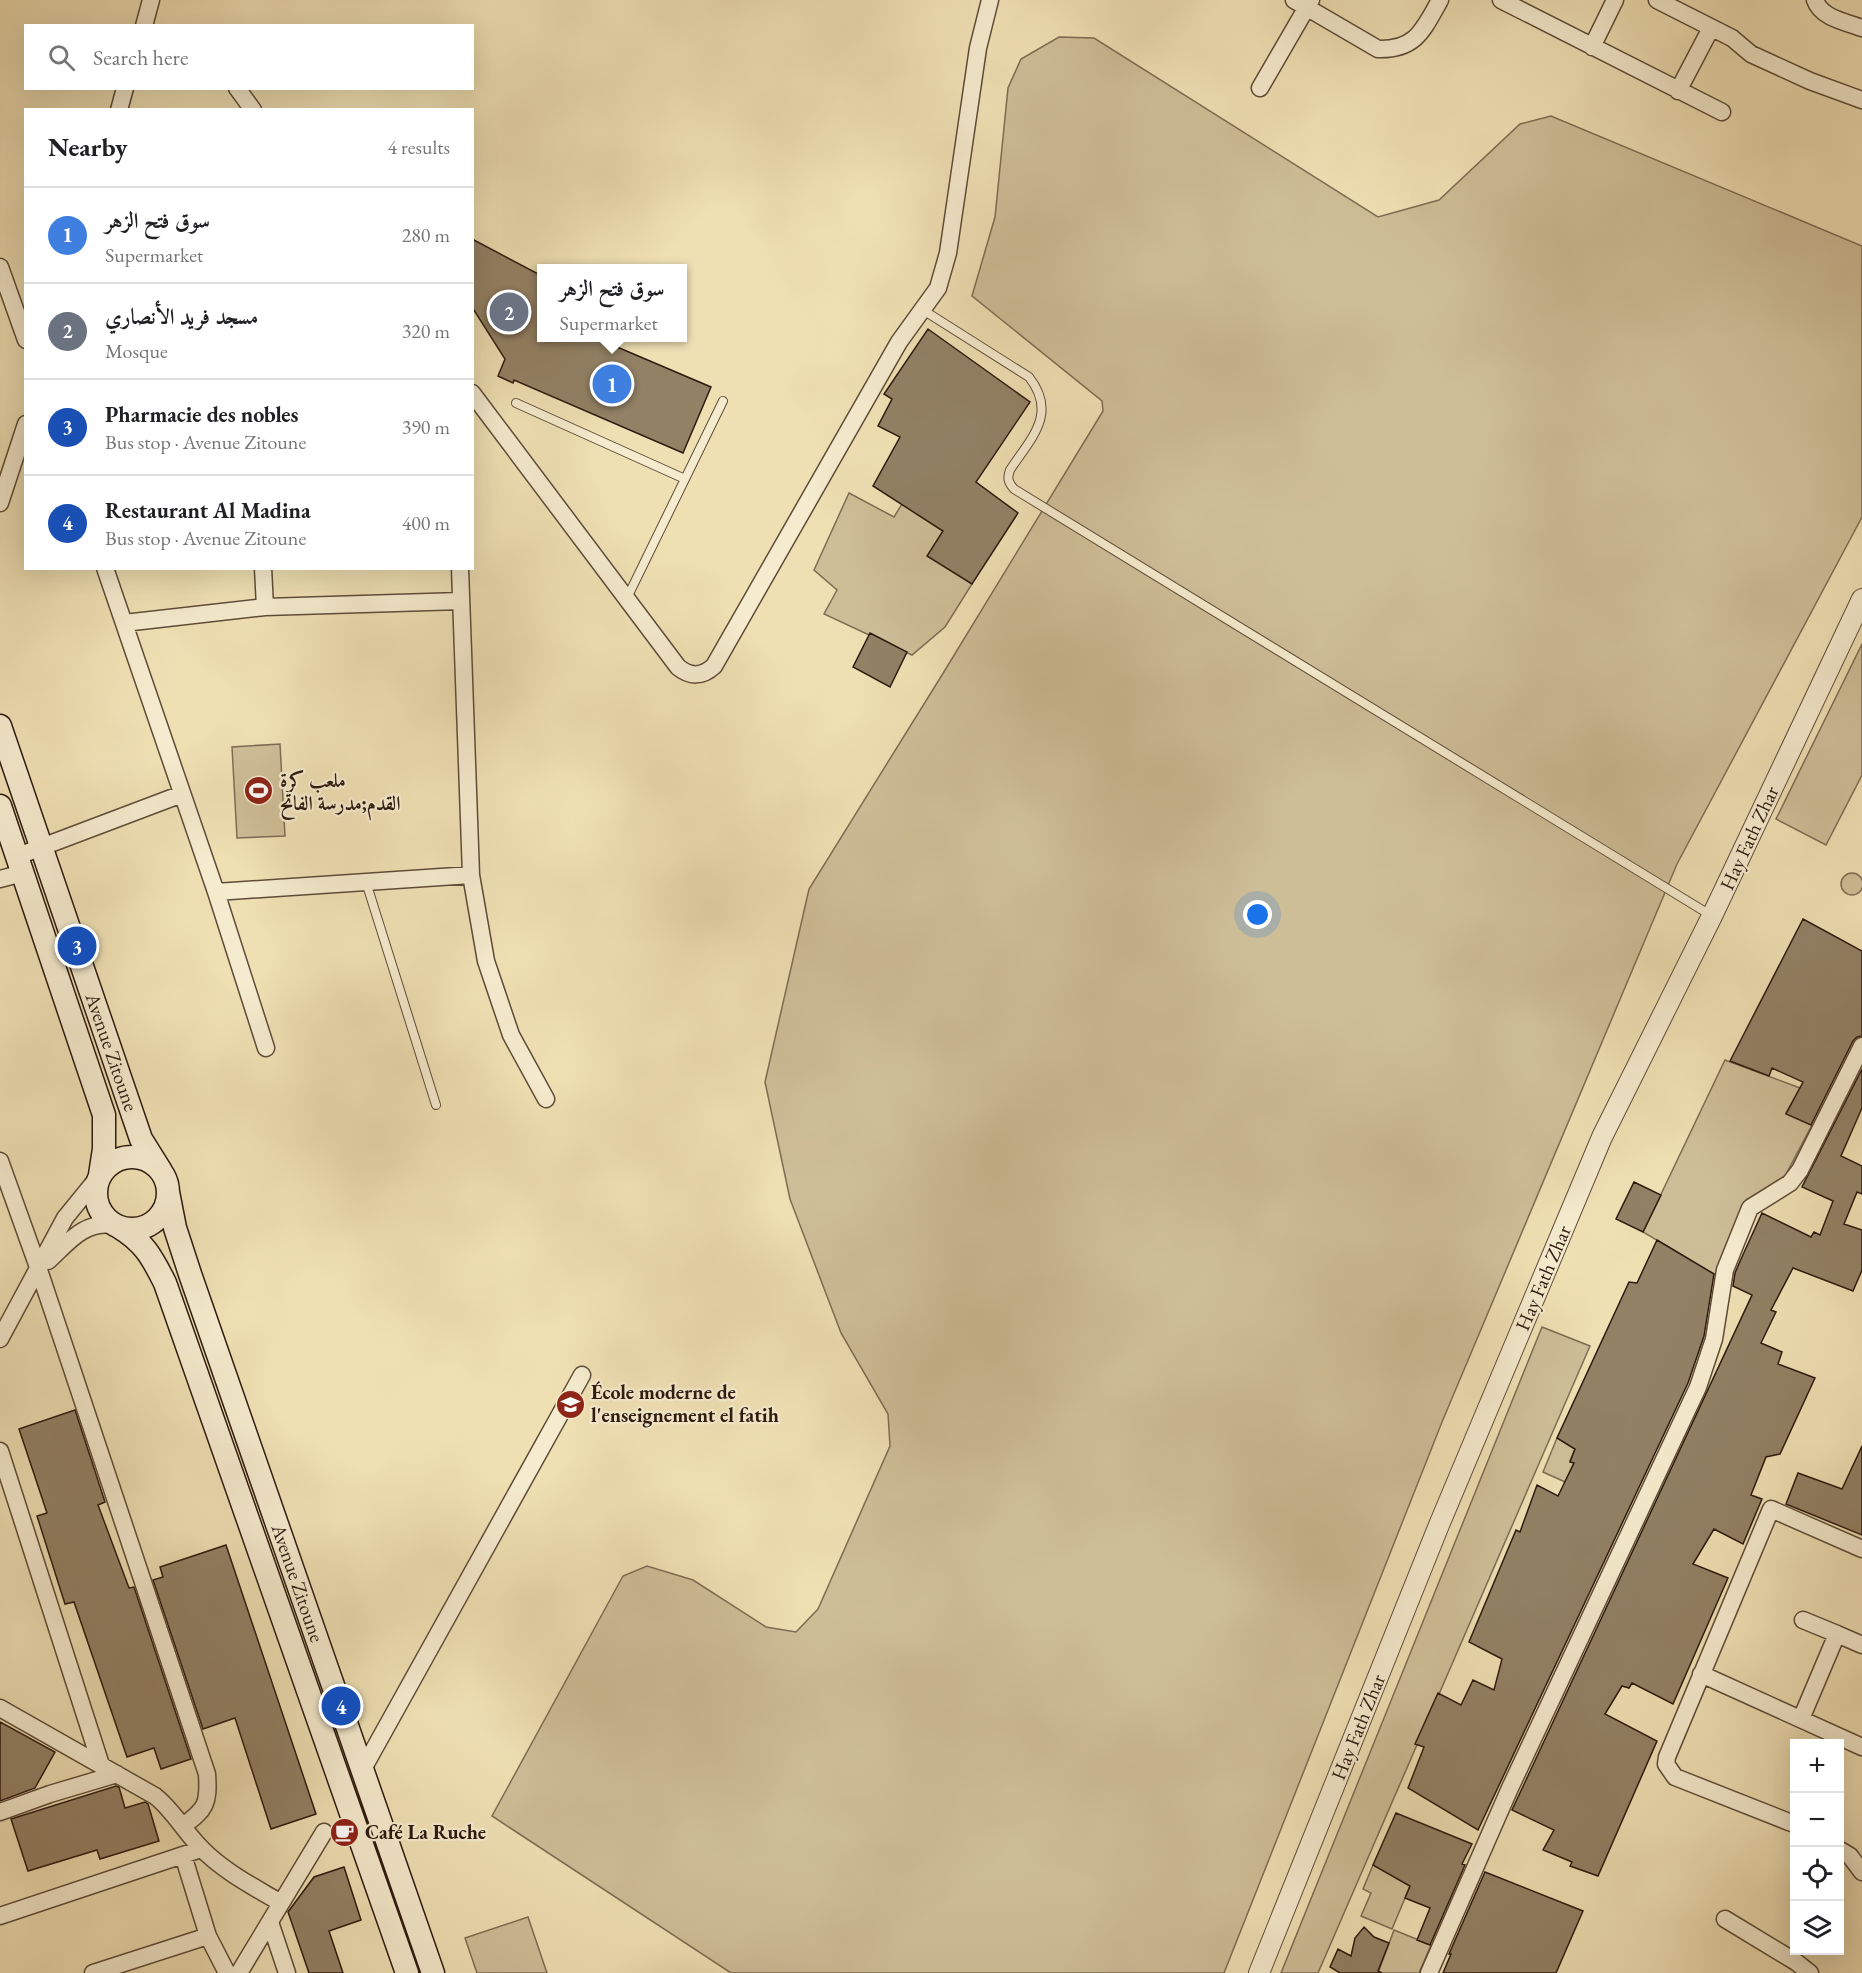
<!DOCTYPE html>
<html lang="en">
<head>
<meta charset="utf-8">
<style>
  body { margin:0; font-family:"EB Garamond",Amiri,serif; background:#f6f6f6; color:#202124 }
  .controls { position:absolute; right:18px; bottom:18px; display:grid; overflow:hidden; border-radius:0px; box-shadow:0 6px 24px #0002 }
  .controls button { width:54px; height:54px; display:grid; place-items:center; padding:0; border:0; border-bottom:2px solid #e0e0e0; background:#fff; color:#202124; font:30px sans-serif }
  .you { position:absolute; left:1258px; top:915px; width:21px; height:21px; margin:-15px; border:4px solid #fff; border-radius:50%; background:#1a73e8; box-shadow:0 0 0 9px #1a73e833 }
  .badge { display:grid; place-items:center; width:39px; height:39px; border-radius:50%; background:#8f2418; color:#fff; font-size:20px; font-weight:700 }
  .pin { position:absolute; translate:-50% -50%; border:3px solid #fff; box-shadow:0 2px 6px #0006 }
  .popup { position:absolute; left:537px; top:264px; width:150px; height:78px; box-sizing:border-box; display:grid; place-content:center; border-radius:0px; background:#fff; filter:drop-shadow(0 2px 4px #0005); font-size:20px; white-space:nowrap; color:#757577 }
  .popup b { font-size:22px; color:#202124 }
  .popup::after { content:''; position:absolute; left:50%; top:100%; margin-left:-12px; border:12px solid transparent; border-top-color:#fff }
  .list { margin:0; padding:0; list-style:none }
  h2 { display:flex; justify-content:space-between; align-items:center; height:78px; margin:0; padding:0 24px; font-size:26px }
  h2 small { font-size:20px; font-weight:400; color:#757577 }
  .list li { display:grid; grid-template-columns:39px 1fr auto; gap:18px; align-items:center; box-sizing:border-box; height:96px; padding:0 24px; border-top:2px solid #e0e0e0 }
  .list b { display:block; font-size:22px; white-space:nowrap }
  .list p { margin:0; font-size:20px; white-space:nowrap; color:#757577 }
  .list em { font-size:20px; font-style:normal; color:#757577 }
  .icon { flex:none; width:33px; height:33px; fill:none; stroke:currentColor; stroke-width:2; stroke-linecap:round; stroke-linejoin:round }
  .map { position:relative; flex:none; width:1862px; height:1973px; overflow:hidden }
  .search { position:absolute; background:#fff; box-shadow:0 6px 24px #0002; left:24px; top:24px; width:450px; height:66px; display:flex; align-items:center; gap:15px; box-sizing:border-box; padding:0 21px; border-radius:0px; color:#757577; font-size:22px }
  .panel { position:absolute; background:#fff; box-shadow:0 6px 24px #0002; left:24px; top:108px; width:450px; height:462px; border-radius:0px }
  .map>svg:first-child { display:block }
  .green { fill:#cebe98; stroke:#7e6c54; stroke-width:1.5 }
  .building { fill:#928165; stroke:#2d1a0f; stroke-width:1.5 }
  .lines { fill:none; stroke-linecap:round; stroke-linejoin:round }
  .service-casing { stroke:#5e4c38; stroke-width:10 }
  .minor-casing { stroke:#5e4c38; stroke-width:19 }
  .tertiary-casing { stroke:#5e4c38; stroke-width:22 }
  .secondary-casing { stroke:#2d1a0f; stroke-width:25 }
  .service { stroke:#f5ebce; stroke-width:8 }
  .minor { stroke:#f5ebce; stroke-width:16 }
  .tertiary { stroke:#f5ebce; stroke-width:20 }
  .secondary { stroke:#f5ebce; stroke-width:22 }
  .labels { text-anchor:middle; dominant-baseline:central; stroke-width:4.5; stroke-linejoin:round; paint-order:stroke }
  .poi-label { font-size:20px; font-weight:bold; fill:#2d1a0f; stroke:#f5ebce; text-anchor:start }
  .street-label { font-size:20px; fill:#2d1a0f; stroke:#f5ebce }
</style>
</head>
<body>
<div class="map">
<svg width="1862" height="1973" viewBox="0 0 1862 1973">
  <rect width="100%" height="100%" fill="#efe0b4"/>
  <filter id="stains"><feTurbulence type="fractalNoise" baseFrequency=".00333" numOctaves="4"/><feColorMatrix values="0 0 0 0 .2 0 0 0 0 .09 0 0 0 0 .02 0 0 0 .5 -.17"/></filter>
  <radialGradient id="worn" r=".72"><stop offset=".6" stop-color="#630" stop-opacity="0"/><stop offset="1" stop-color="#630" stop-opacity=".3"/></radialGradient>
  <path class="green" d="M1059,37L1094,38L1378,217L1439,200L1520,124L1551,116L1862,246V517L1677,864L1442,1422L1224,1973H731L492,1816L623,1576L647,1566L693,1580L766,1627L796,1632L818,1609L890,1446L888,1414L841,1333L790,1199L765,1082L809,889L942,675L1103,411L1102,401L972,296L995,217L1008,88L1021,59Z
    M849,493L894,517L902,504L943,531L928,556L972,584L945,627L912,655L824,614L837,590L814,570Z
    M1862,644V775L1826,845L1776,819Z
    M280,744L285,836L237,838L232,747Z
    M1841 884a11 11 0 1 1 22 0a11 11 0 1 1-22 0Z
    M1725,1060L1800,1088L1786,1113L1812,1125L1785,1176L1746,1200L1717,1276L1643,1232Z
    M1542,1327L1590,1346L1318,1973H1281Z
    M1557,1438L1575,1449L1570,1461L1574,1463L1565,1482L1543,1472Z
    M1373,1865L1410,1886L1392,1929L1361,1916L1371,1893L1363,1889Z
    M528,1917L547,1973H477L465,1938Z
    M1394,1930L1431,1945L1419,1973H1378Z"/>
  <path class="building" d="M472,239L542,276V338H596L711,387L683,453L514,380L513,383L498,376L505,359L472,307Z
    M928,329L1030,402L976,482L1018,513L972,584L927,556L943,531L873,486L900,437L878,426L892,399L884,394Z
    M870,633L907,652L890,687L853,667Z
    M1803,919L1862,951V1036L1857,1037L1853,1041L1811,1125L1786,1114L1803,1082L1772,1068L1769,1076L1730,1061Z
    M1862,1069V1108L1841,1156L1862,1166V1194L1857,1192L1844,1224L1862,1230V1270L1853,1291L1793,1268L1771,1310L1776,1312L1761,1343L1782,1352L1778,1364L1815,1378L1780,1454L1766,1457L1751,1495L1762,1499L1743,1544L1714,1529L1693,1564L1728,1578L1673,1704L1632,1683L1629,1688L1622,1686L1605,1714L1657,1741L1598,1876L1570,1866L1572,1862L1543,1850L1554,1830L1512,1810L1752,1295L1733,1286L1735,1273L1741,1259L1762,1213L1811,1237L1814,1232L1820,1235L1833,1201L1802,1187Z
    M1634,1182L1661,1195L1643,1232L1616,1219Z
    M1657,1240L1714,1274L1704,1336L1688,1383L1478,1830L1408,1788L1424,1747L1415,1744L1438,1693L1461,1705L1473,1680L1494,1690L1502,1659L1469,1642L1516,1530L1520,1532L1537,1485L1558,1496L1574,1463L1570,1462L1575,1449L1557,1438L1629,1282L1637,1283Z
    M75,1410L105,1502L98,1505L129,1588L134,1587L191,1759L161,1769L154,1748L127,1757L74,1602L65,1604L37,1516L47,1513L19,1429Z
    M1862,1446V1535L1786,1504L1798,1473L1842,1489Z
    M226,1545L316,1814L271,1829L235,1718L203,1729L153,1580L163,1577L160,1567Z
    M0,1722L55,1752L35,1788L0,1801Z
    M116,1786L119,1787L125,1808L145,1802L148,1804L159,1841L100,1859L97,1850L28,1871L11,1819Z
    M1396,1813L1472,1844L1462,1864L1465,1865L1430,1945L1417,1940L1430,1908L1405,1898L1410,1886L1373,1865Z
    M344,1867L361,1920L329,1931L343,1973H309L288,1912L314,1877Z
    M1485,1872L1583,1911L1556,1973H1443L1451,1954H1449Z
    M1364,1927L1374,1937L1389,1943L1378,1971L1382,1973H1340L1330,1967L1338,1949L1351,1956L1355,1938Z"/>
  <g class="lines">
    <defs>
      <path id="service" d="M923,310L1029,377C1058,414 1031,438 1010,470C1007,478 1008,482 1014,489L1712,916
        M516,403L685,479
        M627,598L723,401
        M366,882L436,1105"/>
      <path id="minor" d="M1294,0L1378,49C1416,50 1423,30 1440,0
        M1501,0L1722,112
        M1657,0L1732,38L1751,54L1810,81L1862,100
        M1815,0C1821,18 1846,22 1862,28
        M144,26L151,0
        M1592,47L1615,0
        M237,88L253,110
        M1260,88L1311,0
        M1678,91L1711,28
        M119,110L125,88
        M0,267L26,340
        M472,393L678,667C690,677 702,677 714,666L899,342L938,288L948,253L978,48L990,0
        M0,503L26,424
        M105,568L216,892L266,1048
        M263,568L265,607
        M460,568L471,875L486,961L511,1035L546,1099
        M124,623L265,607L461,601
        M18,856L182,794
        M0,879L23,873
        M216,892L471,875
        M0,1161L39,1270L207,1774C209,1804 206,1809 183,1826
        M48,1261C69,1242 83,1221 114,1225
        M0,1339L65,1218L100,1175
        M0,1451L101,1765
        M1803,1620L1837,1634
        M1701,1674L1862,1747
        M0,1708L155,1796C173,1810 184,1831 201,1848C223,1871 254,1887 281,1903
        M1801,1719L1837,1634L1862,1645
        M363,1769L582,1375
        M0,1812L50,1794L117,1774
        M1794,1824L1675,1777L1666,1764L1667,1757L1771,1509L1862,1549
        M1840,1850L1850,1856L1862,1872
        M183,1855L208,1936L227,1973
        M0,1916L201,1849
        M1725,1919L1796,1962L1810,1973
        M270,1922L287,1973
        M93,1973L208,1936
        M239,1973L324,1832
        M1429,1973L1510,1788L1698,1387L1714,1339L1725,1270L1750,1208L1790,1183L1800,1170L1862,1046"/>
      <path id="tertiary" d="M1259,1973L1439,1525L1602,1137L1712,916L1862,599"/>
      <path id="secondary" d="M0,726L141,1139L161,1171
        M0,806L104,1115V1149L100,1175
        M96 1193a36 36 0 1 1 72 0a36 36 0 1 1-72 0Z
        M168,1192L175,1228L190,1274L433,1973
        M119,1227C144,1242 152,1257 165,1283L407,1973"/>
    </defs>
    <use href="#service" class="service-casing"/>
    <use href="#minor" class="minor-casing"/>
    <use href="#tertiary" class="tertiary-casing"/>
    <use href="#secondary" class="secondary-casing"/>
    <use href="#service" class="service"/>
    <use href="#minor" class="minor"/>
    <use href="#tertiary" class="tertiary"/>
    <use href="#secondary" class="secondary"/>
  </g>
  <defs>
    <symbol id="stadium-disc" viewBox="-11 -11 22 22"><circle r="9.5" fill="#8f2418" stroke="#f5ebce"/><path d="M0-5a6.5 5 0 1 0 0 10a6.5 5 0 1 0 0-10ZM-3.5-1.8h7v3.6h-7Z" fill="#fff"/></symbol>
    <symbol id="school-disc" viewBox="-11 -11 22 22"><circle r="9.5" fill="#8f2418" stroke="#f5ebce"/><path d="M0-5L7-2L0 1L-7-2ZM-4 1L0 2.5L4 1V4Q0 6-4 4Z" fill="#fff"/></symbol>
    <symbol id="cafe-disc" viewBox="-11 -11 22 22"><circle r="9.5" fill="#8f2418" stroke="#f5ebce"/><path d="M-5.5-4.5H6V0H3Q3 3.5 0 3.5H-2.5Q-5.5 3.5-5.5 0ZM3-3.2v2h1.7v-2ZM-6 4.5H4V6H-6Z" fill="#fff"/></symbol>
  </defs>
  <g fill-rule="evenodd">
    <use href="#stadium-disc" x="242" y="774" width="33" height="33"/>
    <use href="#school-disc" x="554" y="1388" width="33" height="33"/>
    <use href="#cafe-disc" x="328" y="1816" width="33" height="33"/>
  </g>
  <g class="labels">
    <g class="poi-label">
      <text x="280" y="780">ملعب كرة<tspan x="280" dy="23">القدم;مدرسة الفاتح</tspan></text>
      <text x="591" y="1392">École moderne de<tspan x="591" dy="23">l'enseignement el fatih</tspan></text>
      <text x="365" y="1832">Café La Ruche</text>
    </g>
    <g class="street-label">
      <text transform="translate(1749 838) rotate(-65)">Hay Fath Zhar</text>
      <text transform="translate(112 1052) rotate(71)">Avenue Zitoune</text>
      <text transform="translate(1543 1278) rotate(-67)">Hay Fath Zhar</text>
      <text transform="translate(298 1583) rotate(71)">Avenue Zitoune</text>
      <text transform="translate(1358 1727) rotate(-68)">Hay Fath Zhar</text>
    </g>
  </g>
  <rect width="100%" height="100%" filter="url(#stains)"/>
  <rect width="100%" height="100%" fill="url(#worn)"/>
</svg>
<div class="controls">
<button>+</button>
<button>−</button>
<button><svg class="icon" aria-label="locate" viewBox="0 0 24 24"><circle cx="12" cy="12" r="6"/><path d="M12 2v4M12 18v4M2 12h4M18 12h4"/></svg></button>
<button><svg class="icon" aria-label="layers" viewBox="0 0 24 24"><path d="M12 4l9 5-9 5-9-5zM3 14l9 5 9-5"/></svg></button>
</div>
<div class="you"></div>
<div class="pin badge" style="left:612px;top:384px;background:#3f7fe0">1</div>
<div class="popup"><b>سوق فتح الزهر</b>Supermarket</div>
<div class="pin badge" style="left:509px;top:312px;background:#6b7280">2</div>
<div class="pin badge" style="left:77px;top:946px;background:#1a4fb4">3</div>
<div class="pin badge" style="left:341px;top:1706px;background:#1a4fb4">4</div>
<div class="search"><svg class="icon" aria-label="search" viewBox="0 0 24 24"><circle cx="10" cy="10" r="6"/><path d="M15 15l6 6"/></svg>Search here</div>
<section class="panel">
<h2>Nearby<small>4 results</small></h2>
<ul class="list">
<li><span class="badge" style="background:#3f7fe0">1</span><div><b>سوق فتح الزهر</b><p>Supermarket</p></div><em>280 m</em></li>
<li><span class="badge" style="background:#6b7280">2</span><div><b>مسجد فريد الأنصاري</b><p>Mosque</p></div><em>320 m</em></li>
<li><span class="badge" style="background:#1a4fb4">3</span><div><b>Pharmacie des nobles</b><p>Bus stop · Avenue Zitoune</p></div><em>390 m</em></li>
<li><span class="badge" style="background:#1a4fb4">4</span><div><b>Restaurant Al Madina</b><p>Bus stop · Avenue Zitoune</p></div><em>400 m</em></li>
</ul>
</section>
</div>
</body>
</html>
